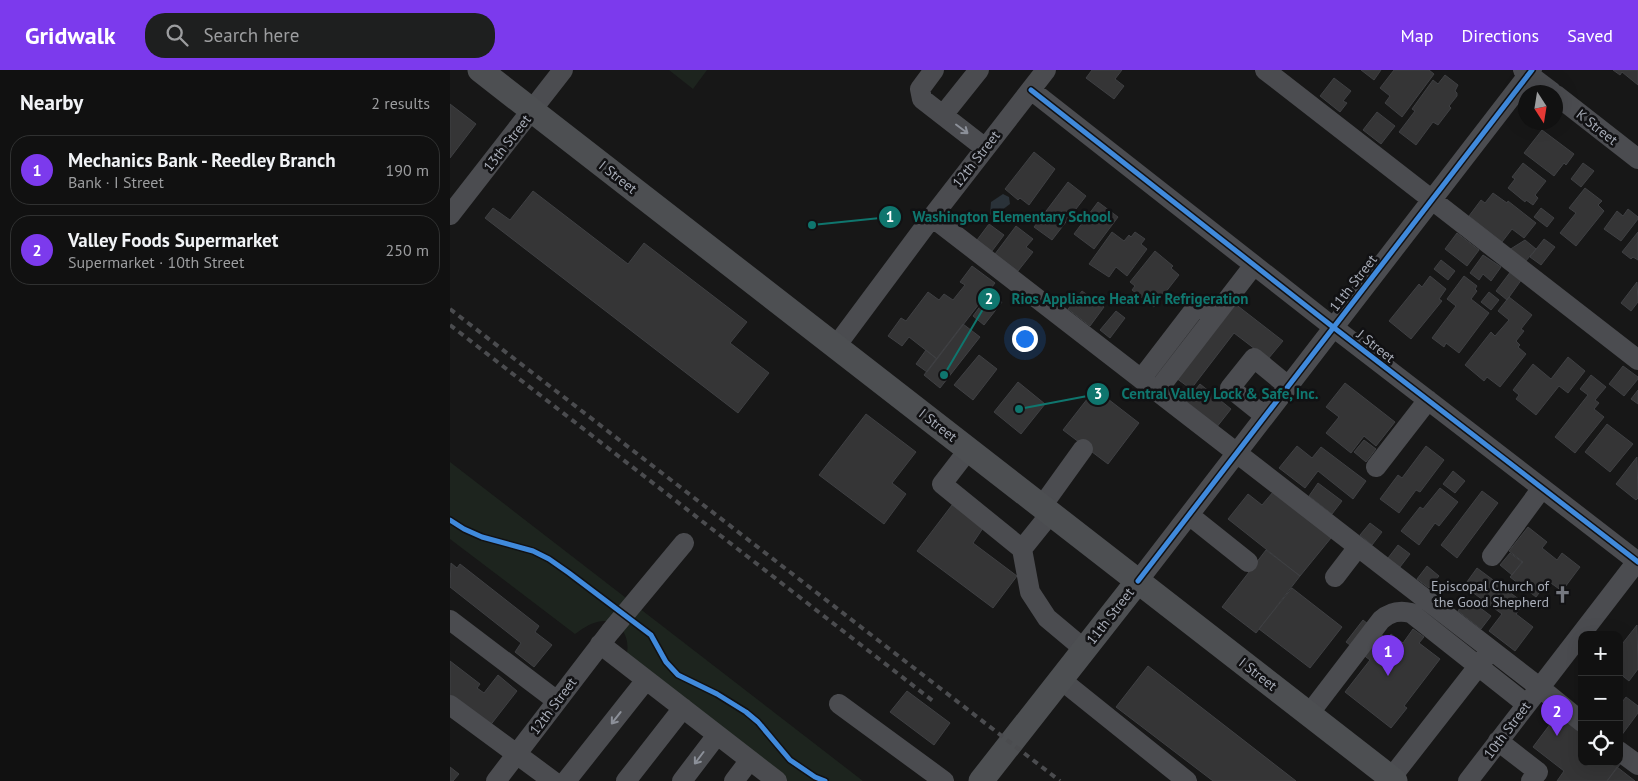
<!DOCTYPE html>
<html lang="en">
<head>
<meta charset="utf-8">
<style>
  body { margin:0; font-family:"PT Sans",sans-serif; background:#1e1f1f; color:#f1f3f6 }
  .controls { position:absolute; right:15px; bottom:15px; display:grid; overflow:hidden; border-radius:10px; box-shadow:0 5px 20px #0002 }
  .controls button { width:45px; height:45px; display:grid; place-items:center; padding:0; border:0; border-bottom:1px solid #303131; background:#111; color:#f1f3f6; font:25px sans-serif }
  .compass { position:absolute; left:1068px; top:15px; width:45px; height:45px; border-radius:50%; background:#111; box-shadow:0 5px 20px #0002; rotate:168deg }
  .you { position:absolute; left:574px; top:268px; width:18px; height:18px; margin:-12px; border:4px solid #fff; border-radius:50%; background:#1a73e8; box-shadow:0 0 0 8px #1a73e833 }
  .badge { display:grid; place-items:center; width:32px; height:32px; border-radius:50%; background:#7c3aed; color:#fff; font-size:16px; font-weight:700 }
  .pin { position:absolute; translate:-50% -41px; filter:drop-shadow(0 1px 2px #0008) }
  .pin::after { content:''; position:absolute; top:26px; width:18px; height:15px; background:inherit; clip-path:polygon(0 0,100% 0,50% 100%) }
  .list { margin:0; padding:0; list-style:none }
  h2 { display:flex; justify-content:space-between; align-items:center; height:65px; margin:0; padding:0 20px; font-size:21px }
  h2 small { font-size:16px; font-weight:400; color:#9c9d9f }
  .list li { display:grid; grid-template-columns:32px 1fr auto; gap:15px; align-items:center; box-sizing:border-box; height:70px; margin:0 10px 10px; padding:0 10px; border:1px solid #303131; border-radius:20px }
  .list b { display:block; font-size:19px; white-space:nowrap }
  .list p { margin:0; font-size:16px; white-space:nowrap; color:#9c9d9f }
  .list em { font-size:16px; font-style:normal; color:#9c9d9f }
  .icon { flex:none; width:28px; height:28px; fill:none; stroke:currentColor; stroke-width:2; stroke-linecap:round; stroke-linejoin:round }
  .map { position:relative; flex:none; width:1188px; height:711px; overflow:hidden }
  header { display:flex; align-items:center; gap:30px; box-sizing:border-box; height:70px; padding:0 25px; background:#7c3aed; color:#fff }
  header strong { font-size:24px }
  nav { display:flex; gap:28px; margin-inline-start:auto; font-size:18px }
  .search { width:350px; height:45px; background:#1e1f1f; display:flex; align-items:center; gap:12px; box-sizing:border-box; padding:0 18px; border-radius:20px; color:#9c9d9f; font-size:19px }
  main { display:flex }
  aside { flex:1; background:#111 }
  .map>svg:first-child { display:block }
  .green { fill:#1d241e }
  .water { fill:#2a3239 }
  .building { fill:#353536; stroke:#3f4043 }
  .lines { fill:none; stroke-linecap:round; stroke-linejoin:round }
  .minor { stroke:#4b4c50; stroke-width:20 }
  .major { stroke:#4d4f52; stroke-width:25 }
  .rail { stroke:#4b4c4f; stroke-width:4; stroke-dasharray:6 5; stroke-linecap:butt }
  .cycleway-casing { stroke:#111113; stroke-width:8 }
  .cycleway { stroke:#408adc; stroke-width:5 }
  .oneway { stroke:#8c9099 }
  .labels { text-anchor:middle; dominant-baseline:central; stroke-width:5; stroke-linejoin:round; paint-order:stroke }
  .street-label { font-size:14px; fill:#a8adb8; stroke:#111113 }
  .poi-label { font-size:14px; fill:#a8adb8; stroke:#111113; text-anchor:end }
  .leader { fill:none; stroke:#0f766e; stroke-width:2 }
  .callout-dot { fill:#0f766e; stroke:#111113; stroke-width:2 }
  .mark-label { font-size:15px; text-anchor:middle; font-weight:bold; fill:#fff }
  .callout-label { font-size:15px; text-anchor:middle; font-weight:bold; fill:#0f766e; stroke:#111113; stroke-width:5; stroke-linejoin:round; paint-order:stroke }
</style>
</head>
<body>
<header>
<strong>Gridwalk</strong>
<div class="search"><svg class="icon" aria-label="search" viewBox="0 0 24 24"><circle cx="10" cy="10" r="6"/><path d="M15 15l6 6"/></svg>Search here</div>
<nav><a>Map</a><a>Directions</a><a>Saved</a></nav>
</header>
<main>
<aside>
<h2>Nearby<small>2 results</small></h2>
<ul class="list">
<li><span class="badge">1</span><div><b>Mechanics Bank - Reedley Branch</b><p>Bank · I Street</p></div><em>190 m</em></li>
<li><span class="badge">2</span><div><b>Valley Foods Supermarket</b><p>Supermarket · 10th Street</p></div><em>250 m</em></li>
</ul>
</aside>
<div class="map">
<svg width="1188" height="711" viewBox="0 0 1188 711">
  <rect width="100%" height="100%" fill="#171717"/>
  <path class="green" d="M219,0H257L243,19Z
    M0,392L413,711H336L176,587C182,568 170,546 147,552C139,554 132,559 125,564L0,469Z"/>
  <path class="water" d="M553,124L559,127L560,134L552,140L550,147L544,150L540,144L541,132Z"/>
  <path class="building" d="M642,0H672L665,9L674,16L664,29L636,8Z
    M911,0H931L924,10Z
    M944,0H979L984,4L952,47L935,33L940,26L930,18Z
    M1163,0H1188V15L1172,2L1170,5Z
    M995,5L1008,15L1005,21L1007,23V26L999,36L1001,38L988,55L983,52L966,75L949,62L965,41L962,39L983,10L988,14Z
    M884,8L901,21L893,31L897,33L890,42L870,26Z
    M0,34L26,54L0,88Z
    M927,42L945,56L931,74L913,60Z
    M1092,60L1124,84L1116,95L1114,93L1104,106L1074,83Z
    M584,82L605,99L579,135L570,128L568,130L555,119Z
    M1073,93L1096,111L1085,125L1088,128L1083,135L1076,130L1075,132L1058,118L1065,109L1062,107Z
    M1133,93L1144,101L1131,117L1121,109Z
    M618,112L636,126L602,170L584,157Z
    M1135,118L1152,131L1148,135L1154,141L1126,176L1110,163L1126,143L1119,138Z
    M83,121L178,194L194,173L297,252L280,273L319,303L288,343L35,148L43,138L60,150Z
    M1043,123L1057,133L1058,131L1086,153L1074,168L1062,159L1052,172L1019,146L1031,130L1035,133Z
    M648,132L668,147L644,179L624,164Z
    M1091,138L1104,148L1097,157L1084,147Z
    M1178,139L1188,147V149L1171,171L1154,159L1167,141L1173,146Z
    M539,154L554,165L542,181L527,170Z
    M566,156L583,169L576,177L583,182L568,201L545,184Z
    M662,162L674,171L679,165L681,167L685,162L695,169L691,174L697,179L677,206L666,197L659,207L639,194Z
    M1188,162V190L1183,187L1181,189L1172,182Z
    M1007,163L1029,180L1017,196L995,179Z
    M1094,169L1105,177L1091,195L1080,187Z
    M1075,170L1086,179L1075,192L1059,180Z
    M705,181L723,196L721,198L729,205L704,237L682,220L685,216L680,212Z
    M1033,185L1051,197L1041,211L1033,204L1029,210L1020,203Z
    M991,190L1005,201L998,210L984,199Z
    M522,196L545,213L487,289L459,267L452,276L438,266L451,248L456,251L478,222L489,230L494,224L503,230L515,215L510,212Z
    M1061,201L1072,209L1057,230L1046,221Z
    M980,206L996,219L989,229L992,231L961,269L939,251L969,214L972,217Z
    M1014,206L1027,216L1025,219L1027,221L1021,229L1039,243L1009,283L996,273L994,277L982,268L1006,236L997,229Z
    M1187,212L1188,232L1181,241L1171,233Z
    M632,221L654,237L640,256L618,239Z
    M1039,222L1049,230L1041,240L1031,232Z
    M540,223L552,232L534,255L523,246Z
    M1059,227L1082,245L1071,259L1074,261L1066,271L1070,275L1068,277L1076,284L1050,317L1037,307L1034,311L1015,295L1041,262L1045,266L1059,250L1048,241Z
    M784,233L833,271L818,289L784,263L741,319L726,308Z
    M666,241L675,248L660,268L650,260Z
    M513,254L530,267L490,318L474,305Z
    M476,280L487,289L477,302L466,294Z
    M529,285L547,299L523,330L504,315Z
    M1118,287L1135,301L1118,323L1109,316L1086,345L1066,329L1069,325L1063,320L1083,294L1101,309Z
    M1173,296L1188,307V309L1174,326L1159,314Z
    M1141,305L1156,317L1145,330L1149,333L1144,339L1154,347L1125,383L1105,367L1138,325L1130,319Z
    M568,312L595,334L571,364L544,342Z
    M895,313L945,352L926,376L914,366L901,383L876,363L889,347L876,337Z
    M750,314L781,339L766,358L734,334Z
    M645,319L689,353L658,394L613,360Z
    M1188,320V334L1181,329Z
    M416,344L466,382L442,413L456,424L434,454L369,405Z
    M1157,354L1183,374L1160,402L1135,382Z
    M914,370L926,379L916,392L904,382Z
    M847,376L862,388L871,377L916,411L903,429L868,401L855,418L829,398Z
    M976,376L994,390L970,422L966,420L949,443L930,429L948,405L952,408Z
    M1187,387L1188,428L1186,430L1166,414Z
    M1003,401L1015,411L1005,423L993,414Z
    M868,413L892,431L882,444L859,426Z
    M990,418L1008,432L989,456L985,453L969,475L951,461L970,437L973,439Z
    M1032,421L1048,433L1007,488L991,475Z
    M823,422L881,468L850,506L778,449L798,424L812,435Z
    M502,435L533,458L523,473L567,506L543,538L467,481Z
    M920,453L932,462L922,475L910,465Z
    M1078,457L1097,472L1092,478L1107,490L1112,483L1130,497L1112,521L1098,511L1086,527L1060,507L1073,492L1059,481Z
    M948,475L960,484L950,497L938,488Z
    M816,480L850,506L806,563L772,537Z
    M1060,483L1072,492L1062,505L1050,495Z
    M1,493L7,498L10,494L89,556L85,562L102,575L84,597L65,582L71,573L0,517Z
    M977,496L989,506L979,518L967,509Z
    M1027,498L1074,533L1066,544L1083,557L1065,581L1039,561L1052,544L1014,516Z
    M842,518L892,557L860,598L809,559Z
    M1017,528L1041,546L1031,559L1008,541Z
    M913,550L937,569L941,564L953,573L963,559L974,567L969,573L990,589L954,636L957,638L941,658L895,622L920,590L896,572Z
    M1187,555L1188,599L1179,611L1169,603V578Z
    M0,591L30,614L27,618L34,623L48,605L67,621L39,657L0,627Z
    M698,596L846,711H763L666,637Z
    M457,621L500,653L484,675L440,642Z
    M1176,627L1188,636V643L1171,666L1169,664V636Z
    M1107,645L1132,664V692L1171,693L1157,711H1107L1114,701L1083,677Z
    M0,697L9,704L3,711H0Z
    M1167,697L1185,711H1157Z"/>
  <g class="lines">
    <path class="minor" d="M484,0L470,19L472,29L535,78
      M815,0L1188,290
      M1073,0L1102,22
      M581,20L883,257L1188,492
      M1106,25L1188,89
      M493,45L529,0
      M0,145L113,0
      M482,147L1089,617L1132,652
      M386,276L482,147L596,0
      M691,309L747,236L765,246
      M707,321L804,195
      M815,346L780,318L804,288L838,316
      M519,379L492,414L572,479L580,522L597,548L634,579
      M926,397L978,330
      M592,436L633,379
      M739,445L798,492
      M572,479L601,443
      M1042,486L1092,418
      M885,507L908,477
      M688,511L1082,0
      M0,550L107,631
      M150,574L327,711
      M610,609L737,711
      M389,634L494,711
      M0,635L103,711
      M859,644L931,550C940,542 949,540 961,543L1076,634
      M1048,671L1088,702L1081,711
      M1169,681L1188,695
      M941,708L1037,585
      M46,711L160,562L234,473
      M116,711L196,610
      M176,711L233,638
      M232,711L267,665
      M284,711L300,690
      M1018,711L1188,490"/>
    <path class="major" d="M30,0L945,711
      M531,711L688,511"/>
    <path class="rail" d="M0,239L610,711
      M0,255L483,631"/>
    <defs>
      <path id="cycleway" d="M581,20L883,257L1188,492
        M0,450L14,459L32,467L83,481L99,489L119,503L201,565L216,592L228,605L267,624L296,642L308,652L340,690L365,707L375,711
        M688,511L1082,0"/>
    </defs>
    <use href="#cycleway" class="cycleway-casing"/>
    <use href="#cycleway" class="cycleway"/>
  </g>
  <defs><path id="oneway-shaft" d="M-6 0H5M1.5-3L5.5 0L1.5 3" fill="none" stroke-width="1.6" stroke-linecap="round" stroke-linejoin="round" transform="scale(1.25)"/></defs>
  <g class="oneway">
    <use href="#oneway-shaft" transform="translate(512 59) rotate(37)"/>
    <use href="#oneway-shaft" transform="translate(166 648) rotate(128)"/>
    <use href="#oneway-shaft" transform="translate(249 688) rotate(127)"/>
  </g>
  <defs>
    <symbol id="church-bare" viewBox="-9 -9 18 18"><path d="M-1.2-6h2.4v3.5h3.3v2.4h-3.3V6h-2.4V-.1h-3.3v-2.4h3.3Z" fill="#757880" stroke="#111113" stroke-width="2.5" paint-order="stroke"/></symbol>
  </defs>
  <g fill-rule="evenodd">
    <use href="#church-bare" x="1100" y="512" width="25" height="25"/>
  </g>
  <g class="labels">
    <g class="street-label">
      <text transform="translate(1147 57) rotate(38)">K Street</text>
      <text transform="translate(57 73) rotate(-52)">13th Street</text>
      <text transform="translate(526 89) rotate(-52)">12th Street</text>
      <text transform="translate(168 107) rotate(38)">I Street</text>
      <text transform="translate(903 213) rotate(-52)">11th Street</text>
      <text transform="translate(926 276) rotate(38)">J Street</text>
      <text transform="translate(488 355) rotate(38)">I Street</text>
      <text transform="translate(660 546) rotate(-52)">11th Street</text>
      <text transform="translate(808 604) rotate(38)">I Street</text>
      <text transform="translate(103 636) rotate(-53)">12th Street</text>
      <text transform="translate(1057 660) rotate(-53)">10th Street</text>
    </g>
    <g class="poi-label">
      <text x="1099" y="516">Episcopal Church of<tspan x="1099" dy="16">the Good Shepherd</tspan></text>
    </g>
  </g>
  <path class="leader" d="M362 155L440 147M494 305L539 229M569 339L648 324"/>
  <g class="callout-dot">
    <circle cx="362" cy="155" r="5"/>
    <circle cx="494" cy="305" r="5"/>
    <circle cx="569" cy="339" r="5"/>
    <circle cx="440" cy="147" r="12"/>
    <circle cx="539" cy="229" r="12"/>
    <circle cx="648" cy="324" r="12"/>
  </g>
  <g class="mark-label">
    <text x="440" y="152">1</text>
    <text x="539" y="234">2</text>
    <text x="648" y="329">3</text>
  </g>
  <g class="callout-label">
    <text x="562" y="152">Washington Elementary School</text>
    <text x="680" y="234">Rios Appliance Heat Air Refrigeration</text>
    <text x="770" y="329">Central Valley Lock &amp; Safe, Inc.</text>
  </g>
</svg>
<div class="controls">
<button>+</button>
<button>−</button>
<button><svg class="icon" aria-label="locate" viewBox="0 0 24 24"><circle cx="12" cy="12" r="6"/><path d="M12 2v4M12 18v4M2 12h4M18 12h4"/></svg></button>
</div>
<svg class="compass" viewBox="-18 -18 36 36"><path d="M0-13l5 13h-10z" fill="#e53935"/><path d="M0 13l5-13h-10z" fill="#9c9d9f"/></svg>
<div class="you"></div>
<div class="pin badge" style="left:938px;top:606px">1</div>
<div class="pin badge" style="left:1107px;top:666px">2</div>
</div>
</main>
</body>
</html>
